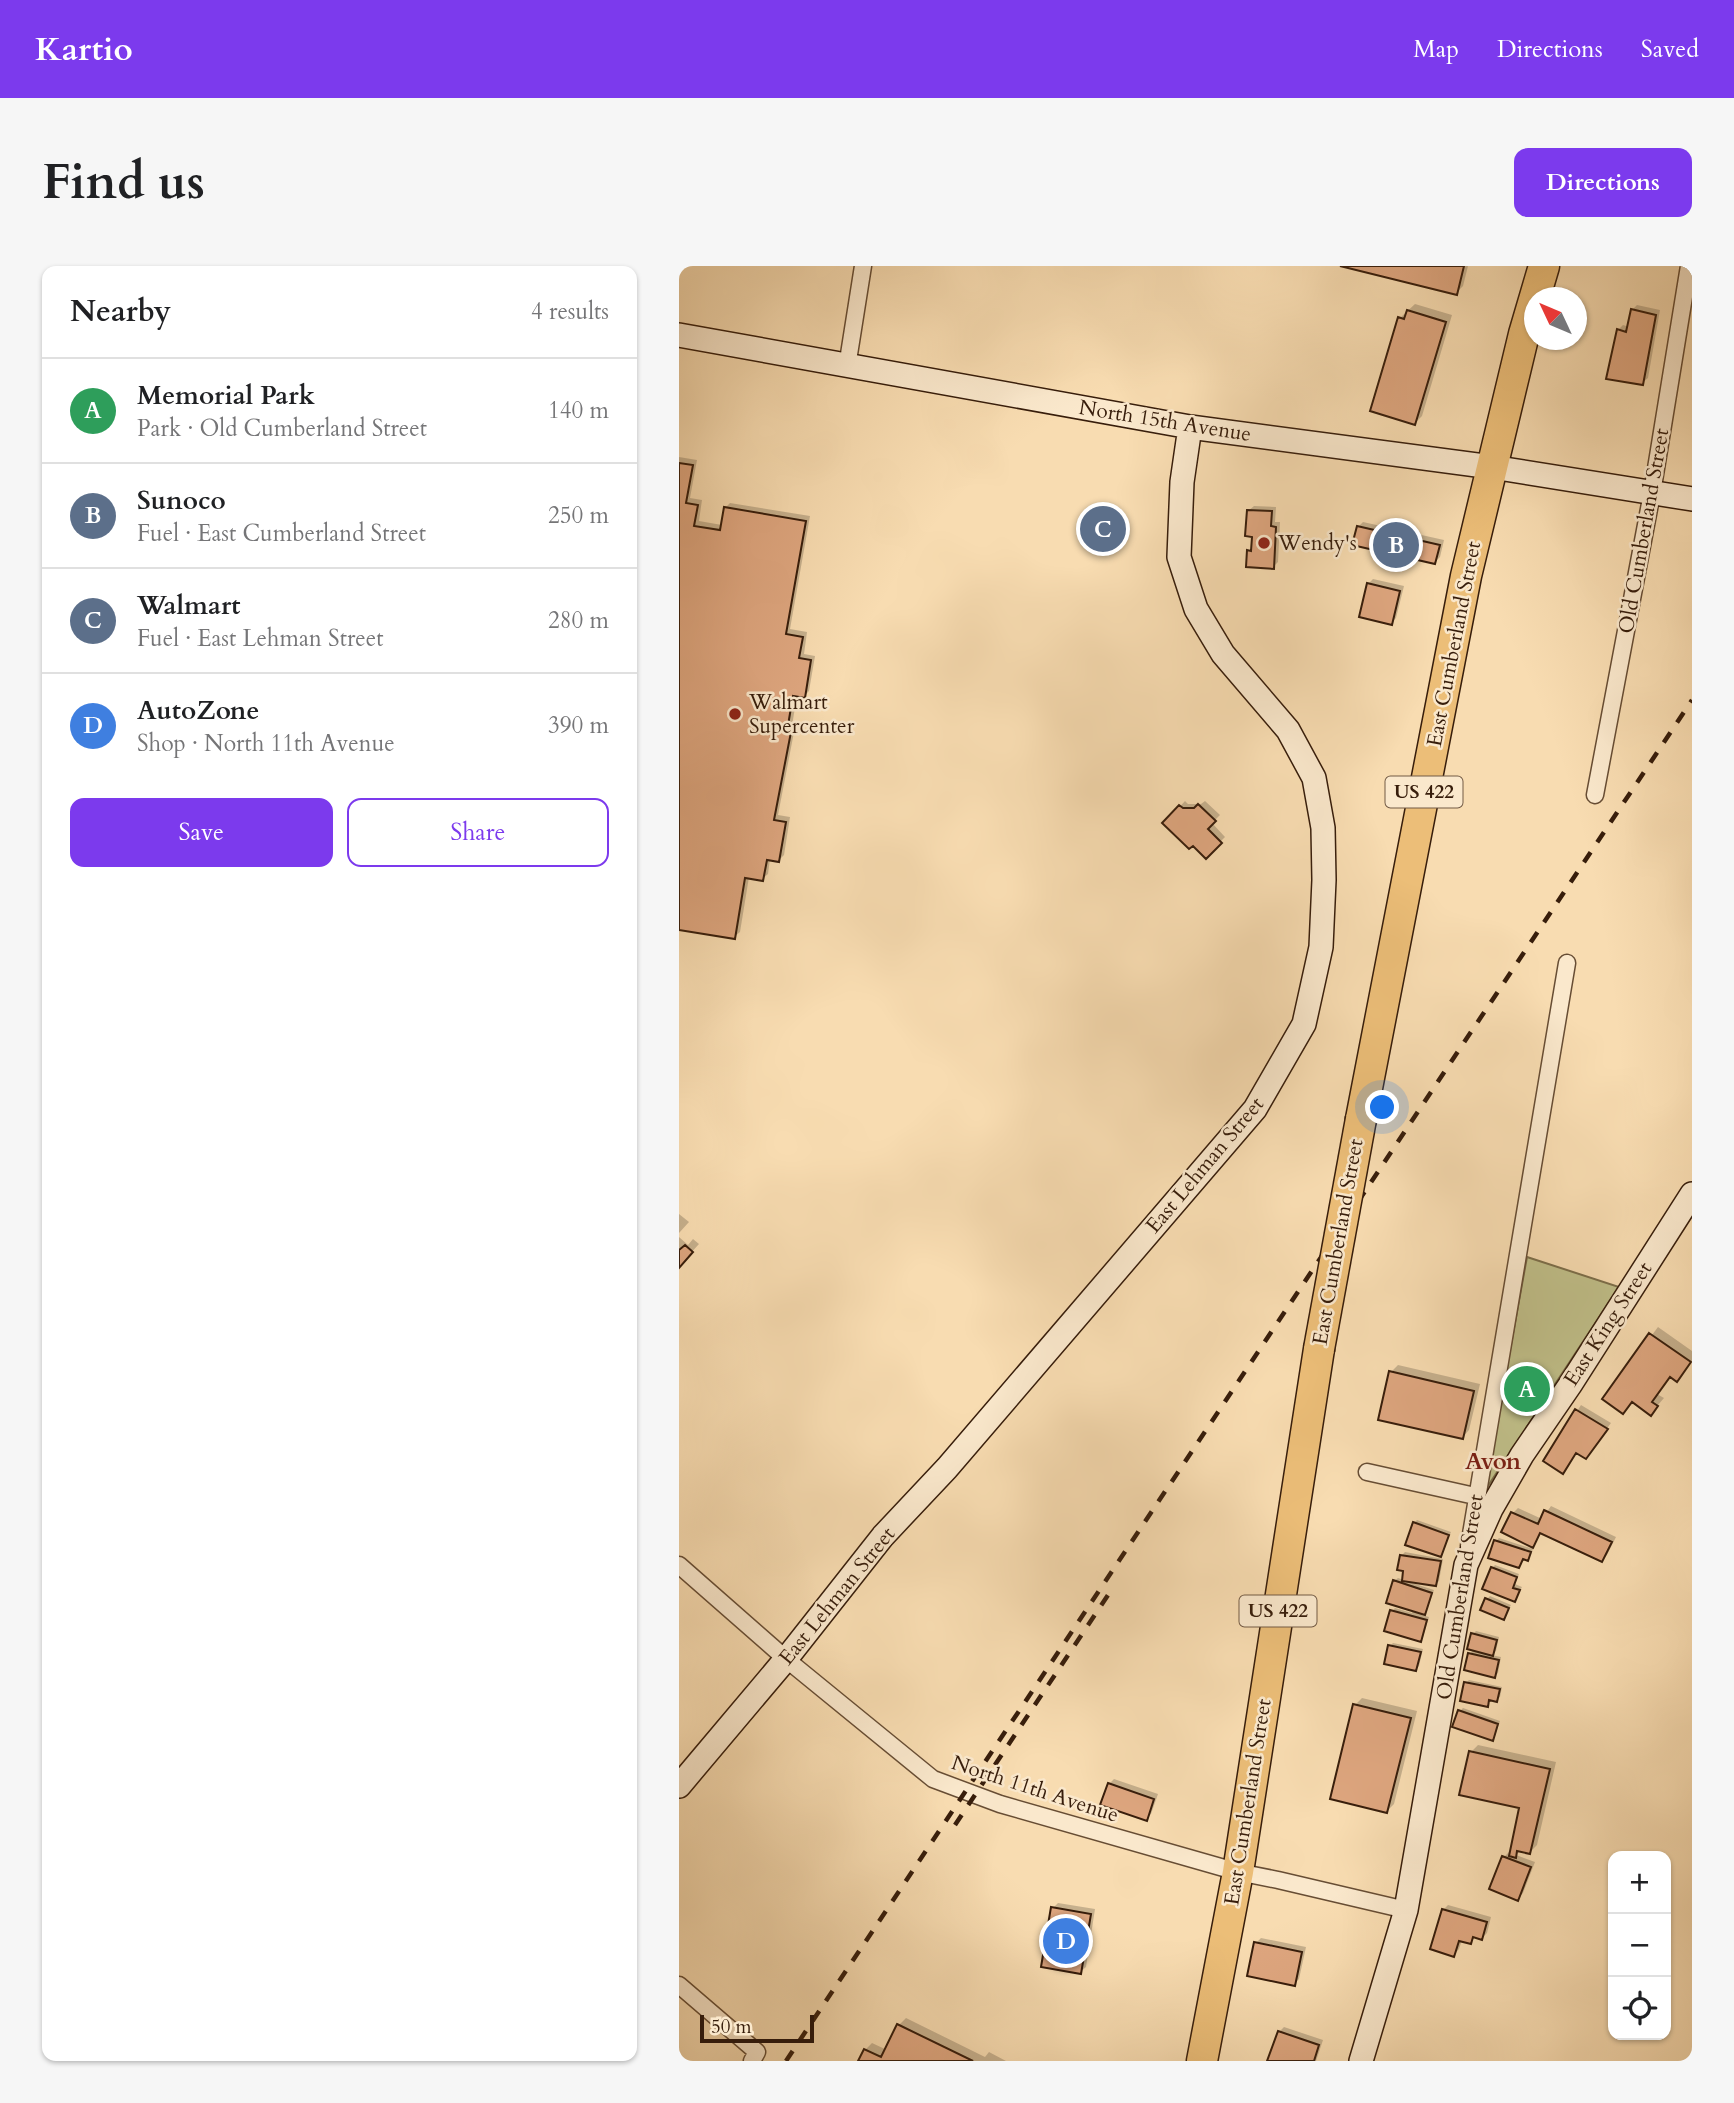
<!DOCTYPE html>
<html lang="en">
<head>
<meta charset="utf-8">
<style>
  body { margin:0; font-family:Cardo,serif; background:#f6f6f6; color:#202124 }
  .controls { position:absolute; right:21px; bottom:21px; display:grid; overflow:hidden; border-radius:14px; box-shadow:0 2px 5px #0004 }
  .controls button { width:63px; height:63px; display:grid; place-items:center; padding:0; border:0; border-bottom:2px solid #e0e0e0; background:#fff; color:#202124; font:35px sans-serif }
  .compass { position:absolute; left:845px; top:21px; width:63px; height:63px; border-radius:50%; background:#fff; box-shadow:0 2px 5px #0004; rotate:314deg }
  .scale { position:absolute; left:21px; bottom:18px; width:114px; box-sizing:border-box; padding-left:7px; border:4px solid #371d0b; border-top:0; font-size:19px; line-height:24px; white-space:nowrap; color:#371d0b; -webkit-text-stroke:5px #fae8cc; paint-order:stroke }
  .you { position:absolute; left:704px; top:842px; width:24px; height:24px; margin:-18px; border:5px solid #fff; border-radius:50%; background:#1a73e8; box-shadow:0 0 0 10px #1a73e833 }
  .badge { display:grid; place-items:center; width:46px; height:46px; border-radius:50%; background:#7c3aed; color:#fff; font-size:23px; font-weight:700 }
  .pin { position:absolute; translate:-50% -50%; border:4px solid #fff; box-shadow:0 2px 7px #0006 }
  .list { margin:0; padding:0; list-style:none }
  h2 { display:flex; justify-content:space-between; align-items:center; height:91px; margin:0; padding:0 28px; font-size:30px }
  h2 small { font-size:23px; font-weight:400; color:#757577 }
  .list li { display:grid; grid-template-columns:46px 1fr auto; gap:21px; align-items:center; box-sizing:border-box; height:105px; padding:0 28px; border-top:2px solid #e0e0e0 }
  .list b { display:block; font-size:26px; white-space:nowrap }
  .list p { margin:0; font-size:23px; white-space:nowrap; color:#757577 }
  .list em { font-size:23px; font-style:normal; color:#757577 }
  .actions { display:flex; gap:14px; padding:21px 28px }
  .actions a { flex:1; padding:16px 0; border:2px solid #7c3aed; border-radius:14px; text-align:center; font-size:24px; color:#7c3aed }
  .actions .main { background:#7c3aed; color:#fff }
  .icon { flex:none; width:38px; height:38px; fill:none; stroke:currentColor; stroke-width:2; stroke-linecap:round; stroke-linejoin:round }
  .map { position:relative; flex:none; width:1013px; height:1795px; overflow:hidden; border-radius:14px }
  header { display:flex; align-items:center; gap:42px; box-sizing:border-box; height:98px; padding:0 35px; background:#7c3aed; color:#fff }
  header strong { font-size:33px }
  nav { display:flex; gap:38px; margin-inline-start:auto; font-size:24px }
  .intro { display:flex; align-items:center; justify-content:space-between; box-sizing:border-box; height:168px; padding:0 42px }
  h1 { margin:0; font-size:49px }
  .button { padding:18px 32px; border-radius:14px; background:#7c3aed; color:#fff; font-size:24px; font-weight:700 }
  main { display:flex; gap:42px; padding:0 42px }
  aside { flex:1; background:#fff; border-radius:14px; box-shadow:0 2px 5px #0004 }
  .map>svg:first-child { display:block }
  .green { fill:#c0bf89; stroke:#7c6e4a; stroke-width:2 }
  .shadow { fill:#0003 }
  .building { fill:#dea67f; stroke:#371d0b; stroke-width:2 }
  .lines { fill:none; stroke-linecap:round; stroke-linejoin:round }
  .street-casing { stroke:#674d34; stroke-width:19 }
  .secondary-casing { stroke:#371d0b; stroke-width:26 }
  .highway-casing { stroke:#371d0b; stroke-width:33 }
  .street { stroke:#fae8cc; stroke-width:16 }
  .secondary { stroke:#fae8cc; stroke-width:23 }
  .highway { stroke:#ecbe78; stroke-width:30 }
  .rail { stroke:#371d0b; stroke-width:4.5; stroke-dasharray:12 12; stroke-linecap:butt }
  .highway-bridge-casing { stroke:#371d0b; stroke-width:33; stroke-linecap:butt }
  .highway-bridge { stroke:#ecbe78; stroke-width:30 }
  .poi-dot { fill:#8f2418; stroke:#fae8cc; stroke-width:2.5 }
  .labels { text-anchor:middle; dominant-baseline:central; stroke-width:5; stroke-linejoin:round; paint-order:stroke }
  .shield { fill:#fae8cc; stroke:#725a45; stroke-width:2 }
  .shield-label { font-size:19px; font-weight:bold; fill:#371d0b }
  .street-label { font-size:21px; fill:#371d0b; stroke:#fae8cc }
  .poi-label { font-size:21px; fill:#371d0b; stroke:#fae8cc; text-anchor:start }
  .quarter-label { font-size:24px; font-weight:bold; fill:#7a1f14; stroke:#fae8cc }
</style>
</head>
<body>
<header>
<strong>Kartio</strong>
<nav><a>Map</a><a>Directions</a><a>Saved</a></nav>
</header>
<div class="intro"><h1>Find us</h1><a class="button">Directions</a></div>
<main>
<aside>
<h2>Nearby<small>4 results</small></h2>
<ul class="list">
<li><span class="badge" style="background:#2e9e5b">A</span><div><b>Memorial Park</b><p>Park · Old Cumberland Street</p></div><em>140 m</em></li>
<li><span class="badge" style="background:#5c6f8a">B</span><div><b>Sunoco</b><p>Fuel · East Cumberland Street</p></div><em>250 m</em></li>
<li><span class="badge" style="background:#5c6f8a">C</span><div><b>Walmart</b><p>Fuel · East Lehman Street</p></div><em>280 m</em></li>
<li><span class="badge" style="background:#3f7fe0">D</span><div><b>AutoZone</b><p>Shop · North 11th Avenue</p></div><em>390 m</em></li>
</ul>
<div class="actions"><a class="main">Save</a><a>Share</a></div>
</aside>
<div class="map">
<svg width="1013" height="1795" viewBox="0 0 1013 1795">
  <rect width="100%" height="100%" fill="#f8dcb1"/>
  <filter id="stains"><feTurbulence type="fractalNoise" baseFrequency=".00286" numOctaves="4"/><feColorMatrix values="0 0 0 0 .2 0 0 0 0 .09 0 0 0 0 .02 0 0 0 .5 -.17"/></filter>
  <radialGradient id="worn" r=".72"><stop offset=".6" stop-color="#630" stop-opacity="0"/><stop offset="1" stop-color="#630" stop-opacity=".3"/></radialGradient>
  <path class="green" d="M848,991L940,1021L805,1226Z"/>
  <path class="shadow" d="M668,0H789L784,20L777,27Z
    M736,38L773,49L743,150L736,157L721,52Z
    M958,39L981,44L969,112L963,117L939,64L944,59L950,61L953,44Z
    M0,191L18,194L11,232L23,234L20,255L43,259L46,242L51,237L131,250L111,363L128,366L125,388L136,390L130,425L125,430L118,429L113,460L116,461L99,549L111,551L105,589L100,594L91,593L89,608L83,613L70,611L61,666L55,671L0,662Z
    M575,240L597,241L596,256H601L599,296L594,301L570,285L574,280L575,269L569,245Z
    M684,256L765,274L761,291L756,296L679,261Z
    M694,313L725,320L717,352L712,357L689,318Z
    M506,535L509,538H522L526,535L541,549L533,557L546,571L527,590L486,557Z
    M0,948L10,956L0,967Z
    M0,971L9,979L14,973L20,978L0,1000Z
    M979,1061L1013,1085V1095L1004,1107L992,1110L978,1128L985,1132L972,1147L954,1134L925,1133Z
    M719,1099L801,1118L790,1164L783,1172L712,1106Z
    M902,1139L932,1157L907,1191L898,1186L884,1205L866,1195Z
    M872,1240L937,1271L928,1289L923,1294L863,1266L854,1279L834,1247L839,1242L863,1253Z
    M738,1254L772,1266L761,1289L735,1257Z
    M820,1272L854,1283L852,1289L849,1293L845,1291L840,1300L817,1275Z
    M726,1286L764,1293L760,1315L757,1318L733,1315V1317L755,1324L748,1344L743,1349L750,1351L744,1371L741,1374L713,1345L716,1342L733,1347L734,1343L715,1315L719,1312L725,1314L726,1304L723,1289Z
    M816,1299L840,1308L836,1318L843,1321L836,1334L813,1302Z
    M811,1330L832,1339L824,1352L808,1333Z
    M797,1365L820,1371L817,1385L812,1389L822,1391L819,1407L816,1410L791,1388L795,1383L794,1368Z
    M714,1377L744,1383L740,1400L737,1403L711,1380Z
    M790,1414L823,1421L821,1431L817,1434L812,1433L808,1439L787,1417Z
    M683,1432L738,1445L715,1538L708,1545L676,1439Z
    M784,1442L821,1455L816,1470L813,1473L781,1445Z
    M799,1479L877,1496L858,1579L851,1586L842,1584L837,1589L856,1596L844,1627L839,1633L825,1591L830,1586L832,1587L843,1541L792,1486Z
    M435,1513L479,1528L472,1548L467,1553L430,1518Z
    M379,1637L416,1643L407,1701L401,1706L374,1642Z
    M769,1639L812,1651L808,1667L803,1672L797,1670L791,1676L783,1674L780,1683L775,1689L764,1644Z
    M582,1672L627,1681L620,1713L615,1718L577,1677Z
    M227,1752L306,1791L310,1786L327,1795H181L186,1784L193,1777L208,1784L220,1759Z
    M605,1761L644,1774L637,1795H590L600,1766Z"/>
  <path class="building" d="M661,0H785L778,29Z
    M952,43L977,49L964,119L927,113L938,63L947,66Z
    M728,44L767,56L736,159L691,145L719,51L725,53Z
    M0,197L14,199L7,237L19,239L15,260L41,264L45,241L127,255L107,368L124,371L120,392L132,394L126,432L114,430L108,465L112,466L95,554L107,556L100,596L88,594L84,615L66,612L56,673L0,664Z
    M568,244L593,245L592,260L597,261L595,303L567,301L568,284L572,285L573,271L566,270Z
    M678,260L761,279L756,298L673,279Z
    M688,317L721,325L713,359L680,351Z
    M519,538L537,555L529,563L543,577L527,593L514,580L510,583L483,557L500,539L504,542H515Z
    M6,979L14,986L0,1002V984Z
    M970,1067L1012,1096L998,1116L991,1111L973,1136L979,1140L972,1150L953,1136L944,1148L923,1133Z
    M710,1105L795,1125L784,1173L699,1154Z
    M896,1143L929,1163L907,1193L897,1187L884,1208L864,1195Z
    M865,1244L933,1276L923,1296L861,1267L854,1282L822,1266L832,1246L859,1258Z
    M734,1256L770,1269L762,1291L726,1279Z
    M815,1274L852,1286L849,1295L844,1293L840,1302L809,1292Z
    M721,1289L762,1295L757,1320L723,1315L724,1305L718,1304Z
    M812,1301L838,1311L834,1322L841,1324L836,1336L803,1323Z
    M714,1314L753,1327L746,1349L707,1337Z
    M806,1332L830,1342L825,1354L801,1344Z
    M711,1344L748,1354L742,1376L705,1365Z
    M792,1367L818,1374L814,1390L788,1383Z
    M709,1379L742,1386L737,1405L705,1398Z
    M789,1387L820,1394L816,1412L785,1404Z
    M785,1416L821,1423L818,1436L810,1434L809,1441L781,1435Z
    M674,1438L732,1452L708,1547L651,1533Z
    M779,1444L819,1458L814,1475L773,1461Z
    M790,1485L871,1503L851,1588L838,1585L837,1592L830,1590L840,1542L780,1529Z
    M429,1517L475,1533L468,1555L421,1539Z
    M823,1590L852,1601L839,1635L810,1623Z
    M372,1641L412,1648L402,1708L362,1701Z
    M763,1643L808,1656L803,1674L794,1671L792,1678L780,1675L775,1691L751,1683Z
    M575,1676L623,1686L616,1720L568,1710Z
    M218,1758L294,1795H179L185,1783L202,1791Z
    M599,1765L640,1779L635,1795H588Z"/>
  <g class="lines">
    <defs>
      <path id="street" d="M168,101L184,0
        M916,529L973,227L1010,0
        M688,1206L796,1230
        M790,1280L888,697
        M0,1299L107,1393L254,1513L321,1538L559,1606L599,1614L727,1644
        M0,1719L78,1786L73,1795"/>
      <path id="secondary" d="M0,69L511,161L813,201L1013,233
        M0,1520L107,1393L204,1270L268,1202L576,843L625,758L642,681L645,614L644,562L635,512L609,464L544,388L517,343L500,291L503,216L511,161
        M682,1795L727,1644L787,1299L812,1243L843,1189L891,1119L1013,928"/>
      <path id="highway" d="M682,853L787,310L845,68L865,0
        M523,1795L559,1606L640,1083"/>
    </defs>
    <use href="#street" class="street-casing"/>
    <use href="#secondary" class="secondary-casing"/>
    <use href="#highway" class="highway-casing"/>
    <use href="#street" class="street"/>
    <use href="#secondary" class="secondary"/>
    <use href="#highway" class="highway"/>
    <path class="rail" d="M276,1559L433,1323
      M107,1795L1013,434"/>
    <defs>
      <path id="highway-bridge" d="M640,1083L682,853"/>
    </defs>
    <use href="#highway-bridge" class="highway-bridge-casing"/>
    <use href="#highway-bridge" class="highway-bridge"/>
  </g>
  <g class="poi-dot">
    <circle cx="585" cy="277" r="7"/>
    <circle cx="56" cy="448" r="7"/>
  </g>
  <g class="labels">
    <g class="shield">
      <rect x="706.5" y="510.5" width="77" height="31" rx="5"/>
      <rect x="560.5" y="1329.5" width="77" height="31" rx="5"/>
    </g>
    <g class="shield-label">
      <text x="745" y="526">US 422</text>
      <text x="599" y="1345">US 422</text>
    </g>
    <g class="street-label">
      <text transform="translate(486 155) rotate(9)">North 15th Avenue</text>
      <text transform="translate(965 265) rotate(-80)">Old Cumberland Street</text>
      <text transform="translate(775 378) rotate(-79)">East Cumberland Street</text>
      <text transform="translate(526 899) rotate(-50)">East Lehman Street</text>
      <text transform="translate(659 976) rotate(-80)">East Cumberland Street</text>
      <text transform="translate(929 1058) rotate(-57)">East King Street</text>
      <text transform="translate(158 1330) rotate(-51)">East Lehman Street</text>
      <text transform="translate(781 1331) rotate(-81)">Old Cumberland Street</text>
      <text transform="translate(356 1523) rotate(18)">North 11th Avenue</text>
      <text transform="translate(569 1536) rotate(-81)">East Cumberland Street</text>
    </g>
    <g class="poi-label">
      <text x="599" y="277">Wendy's</text>
      <text x="70" y="436">Walmart<tspan x="70" dy="24">Supercenter</tspan></text>
    </g>
    <g class="quarter-label">
      <text x="814" y="1195">Avon</text>
    </g>
  </g>
  <rect width="100%" height="100%" filter="url(#stains)"/>
  <rect width="100%" height="100%" fill="url(#worn)"/>
</svg>
<div class="controls">
<button>+</button>
<button>−</button>
<button><svg class="icon" aria-label="locate" viewBox="0 0 24 24"><circle cx="12" cy="12" r="6"/><path d="M12 2v4M12 18v4M2 12h4M18 12h4"/></svg></button>
</div>
<svg class="compass" viewBox="-18 -18 36 36"><path d="M0-13l5 13h-10z" fill="#e53935"/><path d="M0 13l5-13h-10z" fill="#757577"/></svg>
<div class="scale">50 m</div>
<div class="you"></div>
<div class="pin badge" style="left:848px;top:1123px;background:#2e9e5b">A</div>
<div class="pin badge" style="left:717px;top:279px;background:#5c6f8a">B</div>
<div class="pin badge" style="left:424px;top:263px;background:#5c6f8a">C</div>
<div class="pin badge" style="left:387px;top:1675px;background:#3f7fe0">D</div>
</div>
</main>
</body>
</html>
